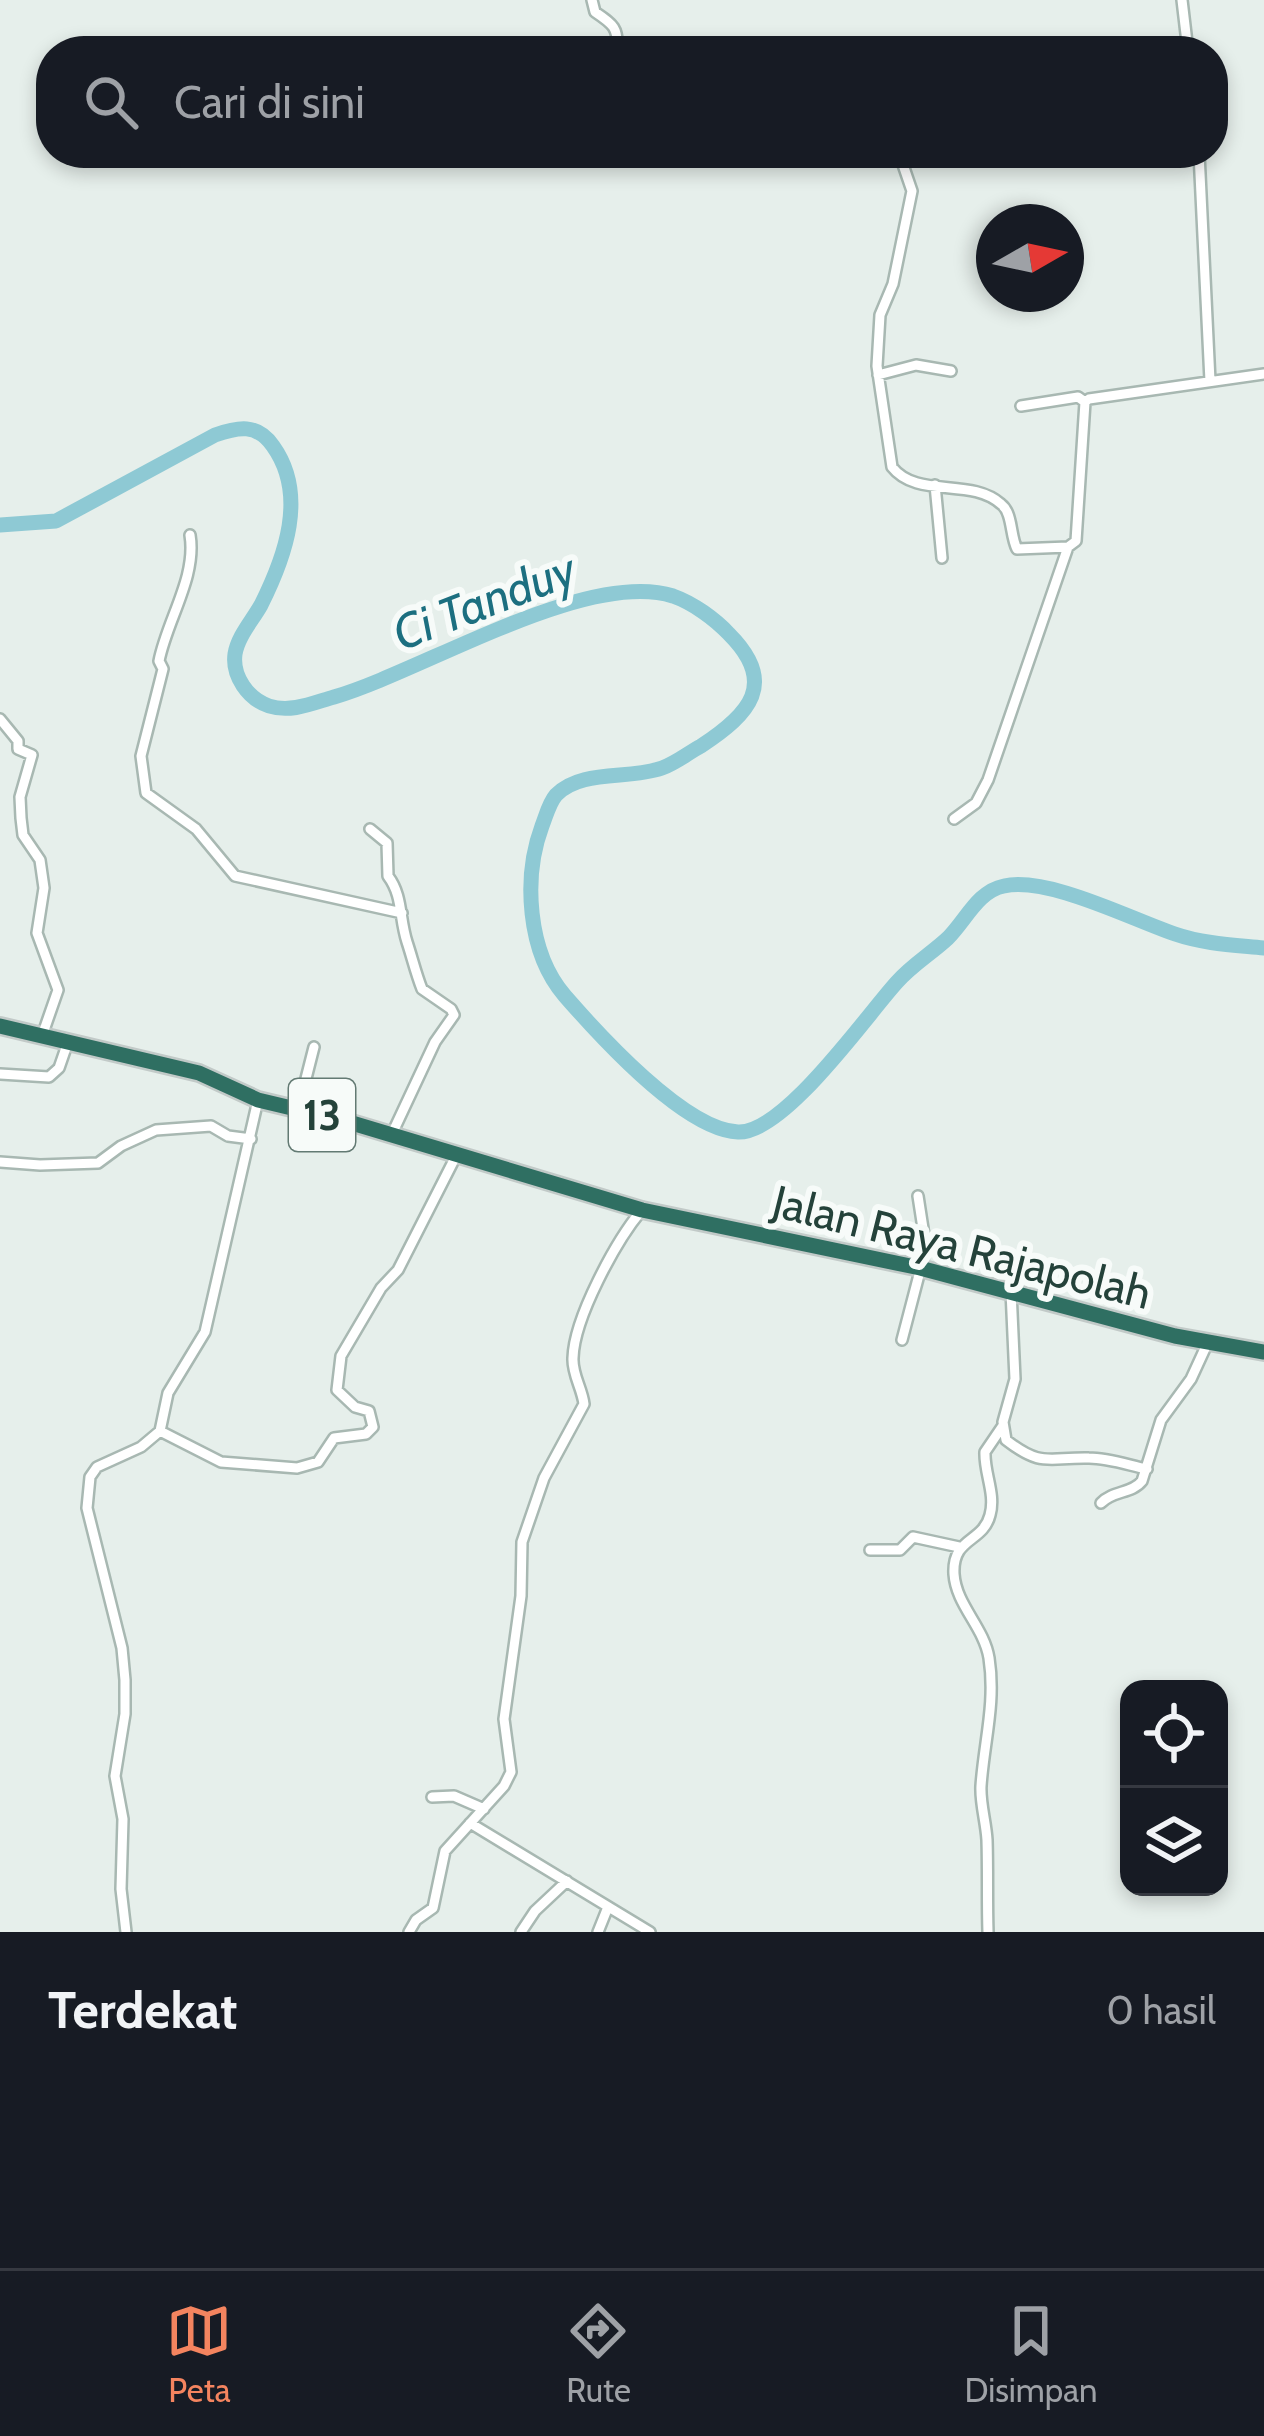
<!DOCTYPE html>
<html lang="id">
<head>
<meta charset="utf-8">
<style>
  body { margin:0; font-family:Cabin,sans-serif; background:#20242c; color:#f1f3f6 }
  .controls { position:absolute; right:36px; bottom:36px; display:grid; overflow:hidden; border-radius:24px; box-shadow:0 6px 18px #0003 }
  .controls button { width:108px; height:108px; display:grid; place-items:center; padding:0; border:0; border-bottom:3px solid #363941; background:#171b24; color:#f1f3f6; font:60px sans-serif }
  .compass { position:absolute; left:976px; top:204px; width:108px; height:108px; border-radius:50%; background:#171b24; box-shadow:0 6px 18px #0003; rotate:81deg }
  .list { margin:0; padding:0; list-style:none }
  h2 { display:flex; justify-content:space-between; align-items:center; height:156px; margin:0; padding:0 48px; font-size:51px }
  h2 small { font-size:39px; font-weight:400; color:#9ea1a6 }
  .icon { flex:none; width:66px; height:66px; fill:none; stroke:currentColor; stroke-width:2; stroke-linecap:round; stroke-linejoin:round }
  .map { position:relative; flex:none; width:1264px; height:1932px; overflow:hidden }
  .search { position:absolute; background:#171b24; box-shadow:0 6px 18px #0003; left:36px; right:36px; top:36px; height:132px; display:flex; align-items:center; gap:30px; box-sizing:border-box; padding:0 42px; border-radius:48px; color:#9ea1a6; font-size:45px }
  .sheet { height:336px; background:#171b24 }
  nav { display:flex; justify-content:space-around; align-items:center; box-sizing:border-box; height:168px; border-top:3px solid #363941; background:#171b24; font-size:33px; color:#9ea1a6 }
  nav a { display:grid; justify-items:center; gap:6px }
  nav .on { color:#f4845f }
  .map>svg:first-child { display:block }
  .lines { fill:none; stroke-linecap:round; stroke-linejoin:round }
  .river { stroke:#8ec9d4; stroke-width:15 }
  .minor-casing { stroke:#a8b8b2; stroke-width:14 }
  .highway-casing { stroke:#c2cac8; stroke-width:20 }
  .minor { stroke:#fff; stroke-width:9 }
  .highway { stroke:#2f6f62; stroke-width:15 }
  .labels { text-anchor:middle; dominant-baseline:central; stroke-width:12; stroke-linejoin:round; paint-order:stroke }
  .shield { fill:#f7fbf9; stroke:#637a73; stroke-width:3 }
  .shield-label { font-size:42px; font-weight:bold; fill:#24423a }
  .street-label { font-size:45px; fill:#24423a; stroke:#f7fbf9 }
  .water-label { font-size:48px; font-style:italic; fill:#1c6f80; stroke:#f7fbf9 }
</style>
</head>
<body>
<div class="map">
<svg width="1264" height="1932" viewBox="0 0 1264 1932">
  <rect width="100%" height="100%" fill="#e6efeb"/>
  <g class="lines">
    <path class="river" d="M0,525L56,521L215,435C238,427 257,423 273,446C308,495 285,557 261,605C252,621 238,636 235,654C232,676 248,699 269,706C291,713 313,703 334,697C423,671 586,569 673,596C693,603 715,619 729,634C778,683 750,714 701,746C688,753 676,763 662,768C629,780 581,769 556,795C549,803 546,816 542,826C523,877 527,952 565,996C599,1035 685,1130 738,1132C784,1134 866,1016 897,982C912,965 932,953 948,938C966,920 978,891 1004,886C1048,876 1133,920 1175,934C1204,944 1234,945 1264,948"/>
    <defs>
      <path id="minor" d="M592,0L595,12C613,24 619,28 617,51
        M1182,0L1188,51
        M899,153L912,191L893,284L880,315L877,366L892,467C917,499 971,477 1001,504C1013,513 1010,536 1017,549L1068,547L1076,541L1085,402L1089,399L1264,374
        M1199,153L1210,381
        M878,375L916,365L951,371
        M1021,406L1078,397L1085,402
        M935,485L942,558
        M190,535C197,577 167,620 159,661L163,669L141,756L146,793L196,829L235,876L402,913
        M0,719L18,741V749L32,755L20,797L21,818L23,835L40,860L44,888L37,933L58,990L42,1036
        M954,819L976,803L988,780L1068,547
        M370,829L387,843L388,876C403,896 399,917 407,942C412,957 416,974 422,989L451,1009L454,1015L435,1042L391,1136
        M0,1074L49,1077L59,1068L68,1042
        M298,1110L314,1047
        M0,1162L40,1165L98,1163L121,1146L156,1130L211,1126L228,1136L251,1139
        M1011,1291L1015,1379L1003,1422L1006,1440C1042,1468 1048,1457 1089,1458C1108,1458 1128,1465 1147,1469
        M902,1340L926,1248L918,1196
        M160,1431L221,1462L297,1468L318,1462L334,1438L366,1434L373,1427L369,1411L355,1407L337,1390L341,1356L381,1288L398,1270L456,1156
        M1101,1503C1113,1490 1132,1494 1142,1481L1161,1420L1191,1379L1208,1342
        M870,1550H900L913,1537L959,1547
        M432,1797L454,1796L484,1809
        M470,1823L650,1932
        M126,1932L121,1889L123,1819L115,1776L125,1714V1680L122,1648L87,1508L90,1477L97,1467L141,1447L160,1431L168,1393L205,1332L258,1100
        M409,1932L416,1920L433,1908L445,1851L504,1786L511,1772L504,1719L521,1596L522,1542L544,1478L584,1404C582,1388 572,1374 573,1358C574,1318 616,1241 641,1211
        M521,1932L535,1911L567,1881
        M598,1932L608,1907
        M988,1932C987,1901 988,1871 987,1840C986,1822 980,1803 981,1786C984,1742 996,1703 989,1658C984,1627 956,1605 954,1574C952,1537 983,1543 990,1515C996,1494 984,1473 985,1452L1002,1427"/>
      <path id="highway" d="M0,1026L199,1073L258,1100L342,1120L642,1210L920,1268L1175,1336L1264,1352"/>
    </defs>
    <use href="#minor" class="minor-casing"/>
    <use href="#highway" class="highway-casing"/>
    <use href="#minor" class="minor"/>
    <use href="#highway" class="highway"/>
  </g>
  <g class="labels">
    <rect class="shield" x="289" y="1079" width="66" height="72" rx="9"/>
    <g class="shield-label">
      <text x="322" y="1115">13</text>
    </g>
    <g class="street-label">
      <text transform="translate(962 1247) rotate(14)">Jalan Raya Rajapolah</text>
    </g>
    <g class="water-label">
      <text transform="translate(484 601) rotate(-21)">Ci Tanduy</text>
    </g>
  </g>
</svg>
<div class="controls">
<button><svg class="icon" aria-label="locate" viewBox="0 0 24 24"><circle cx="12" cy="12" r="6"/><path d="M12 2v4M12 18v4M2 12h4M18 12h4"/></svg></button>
<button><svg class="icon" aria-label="layers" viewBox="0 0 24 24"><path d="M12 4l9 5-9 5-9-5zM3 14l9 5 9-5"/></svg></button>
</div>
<svg class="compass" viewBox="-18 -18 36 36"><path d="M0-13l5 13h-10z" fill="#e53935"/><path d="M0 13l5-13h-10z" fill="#9ea1a6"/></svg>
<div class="search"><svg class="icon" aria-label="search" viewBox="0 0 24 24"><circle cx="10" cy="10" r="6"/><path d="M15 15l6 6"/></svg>Cari di sini</div>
</div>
<section class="sheet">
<h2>Terdekat<small>0 hasil</small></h2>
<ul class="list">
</ul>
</section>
<nav>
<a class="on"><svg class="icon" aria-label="map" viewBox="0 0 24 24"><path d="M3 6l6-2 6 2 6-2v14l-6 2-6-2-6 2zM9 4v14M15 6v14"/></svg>Peta</a>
<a><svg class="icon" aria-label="directions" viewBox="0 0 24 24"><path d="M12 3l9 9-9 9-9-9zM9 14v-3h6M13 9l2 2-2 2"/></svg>Rute</a>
<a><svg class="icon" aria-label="saved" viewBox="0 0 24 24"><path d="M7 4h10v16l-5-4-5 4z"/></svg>Disimpan</a>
</nav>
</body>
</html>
